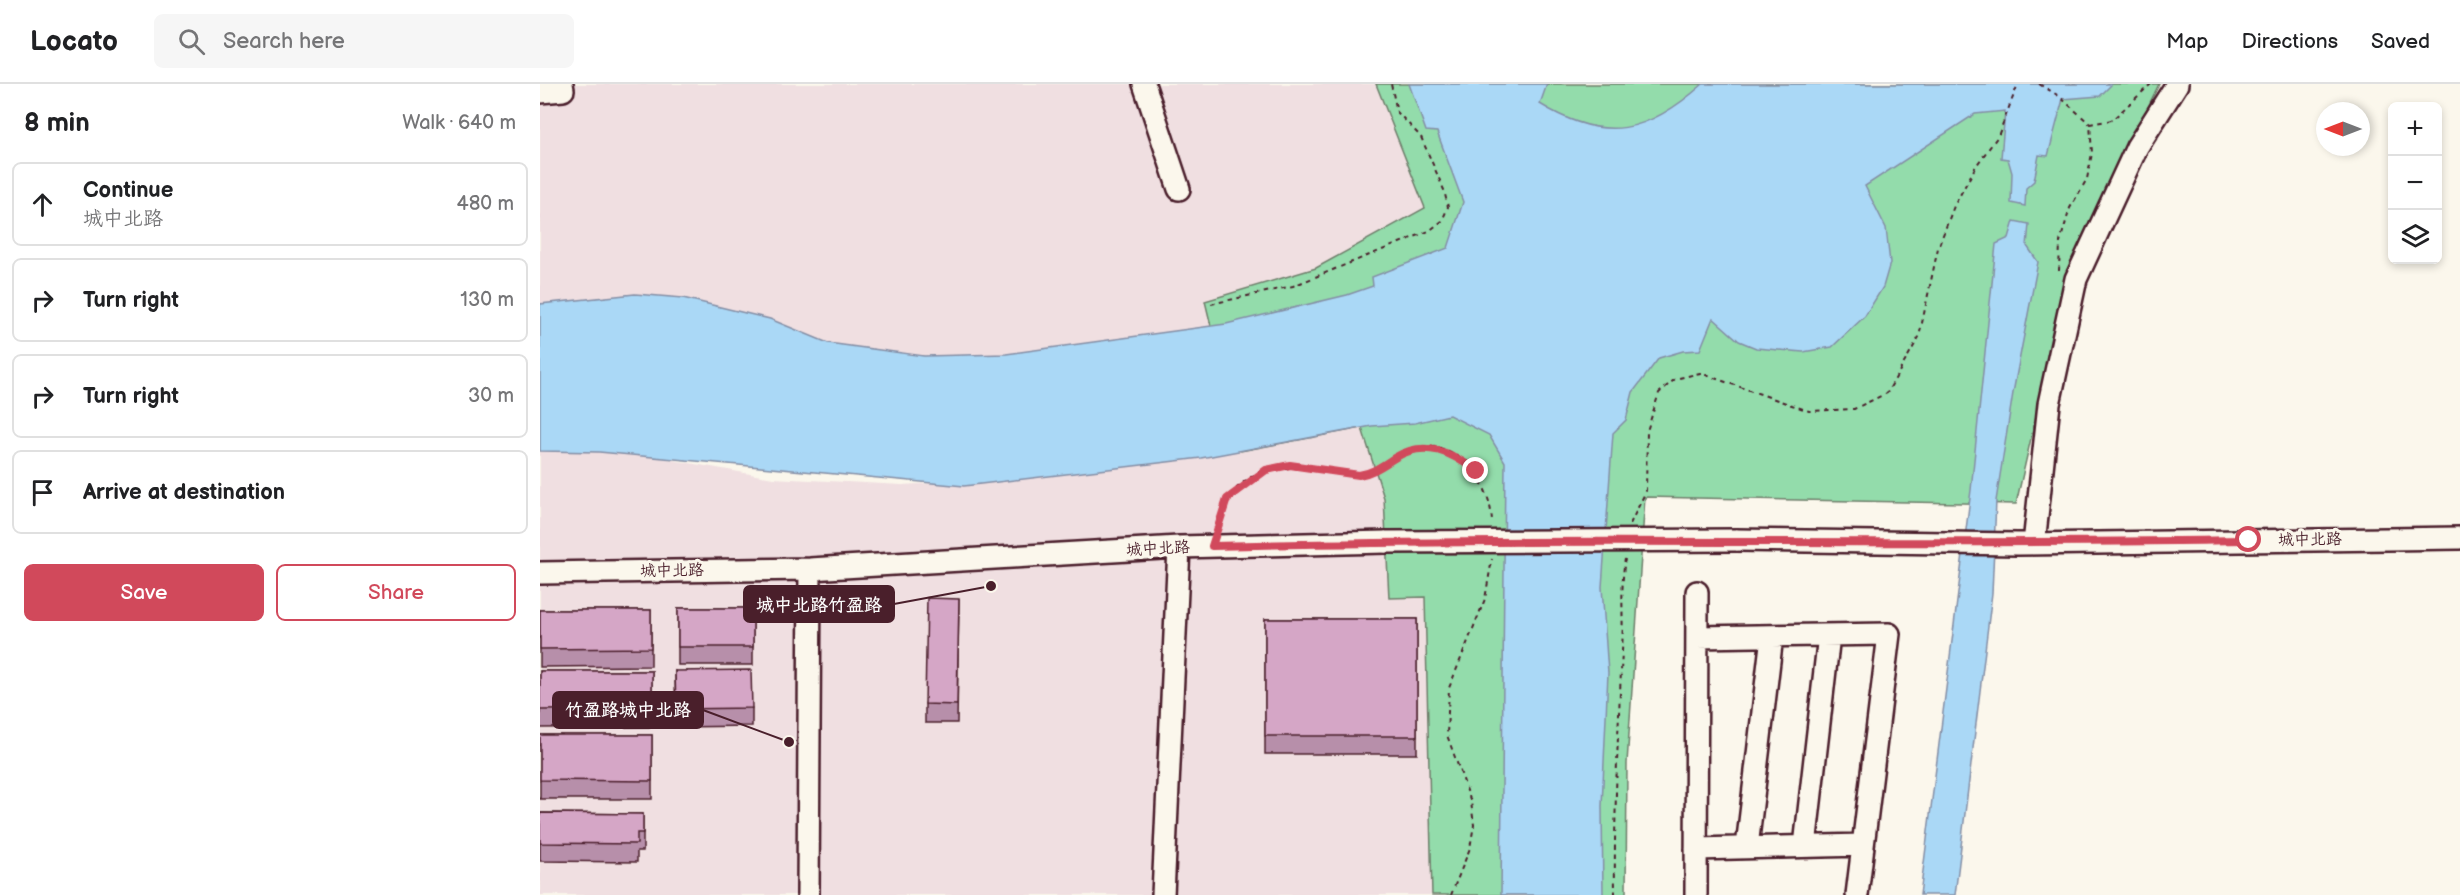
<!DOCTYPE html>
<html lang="en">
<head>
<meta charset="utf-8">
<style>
  body { margin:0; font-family:"Balsamiq Sans","LXGW WenKai TC",sans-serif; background:#f6f6f6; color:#202124 }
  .controls { position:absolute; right:18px; top:18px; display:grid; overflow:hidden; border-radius:9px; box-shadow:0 3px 9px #0003 }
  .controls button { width:54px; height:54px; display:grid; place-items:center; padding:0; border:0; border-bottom:2px solid #e0e0e0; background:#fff; color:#202124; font:30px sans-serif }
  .compass { position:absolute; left:1776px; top:18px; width:54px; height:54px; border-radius:50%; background:#fff; box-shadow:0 3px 9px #0003; rotate:270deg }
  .stop { position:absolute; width:18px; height:18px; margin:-14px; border:4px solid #d1495b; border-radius:50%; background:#fff }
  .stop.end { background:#d1495b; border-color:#fff; box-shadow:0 2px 6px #0008 }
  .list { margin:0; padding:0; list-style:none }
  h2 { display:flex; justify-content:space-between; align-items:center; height:78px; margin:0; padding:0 24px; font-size:26px }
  h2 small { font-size:20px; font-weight:400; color:#757577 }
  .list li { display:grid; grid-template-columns:39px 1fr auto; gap:18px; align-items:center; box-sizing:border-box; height:84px; margin:0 12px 12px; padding:0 12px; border:2px solid #e0e0e0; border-radius:9px }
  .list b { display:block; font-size:22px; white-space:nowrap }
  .list p { margin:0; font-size:20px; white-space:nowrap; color:#757577 }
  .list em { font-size:20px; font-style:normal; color:#757577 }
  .actions { display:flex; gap:12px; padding:18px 24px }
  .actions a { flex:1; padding:14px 0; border:2px solid #d1495b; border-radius:9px; text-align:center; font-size:21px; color:#d1495b }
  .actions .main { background:#d1495b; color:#fff }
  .icon { flex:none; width:33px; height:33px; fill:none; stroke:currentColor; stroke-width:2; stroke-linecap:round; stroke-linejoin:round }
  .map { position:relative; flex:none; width:1920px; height:811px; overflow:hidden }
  header { display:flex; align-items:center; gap:36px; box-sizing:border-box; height:84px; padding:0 30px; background:#fff; border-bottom:2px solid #e0e0e0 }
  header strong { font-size:28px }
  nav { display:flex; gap:33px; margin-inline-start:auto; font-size:21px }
  .search { width:420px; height:54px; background:#f6f6f6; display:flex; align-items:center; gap:15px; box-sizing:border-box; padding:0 21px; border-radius:9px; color:#757577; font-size:22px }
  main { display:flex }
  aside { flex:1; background:#fff }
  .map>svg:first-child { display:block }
  .built { fill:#f0dfe1 }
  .green { fill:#93dcab; stroke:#6e7e6b; stroke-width:1.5 }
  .water { fill:#aad8f6; stroke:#848ea5; stroke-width:1.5 }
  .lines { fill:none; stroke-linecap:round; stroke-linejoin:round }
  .minor-casing { stroke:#4a1f2b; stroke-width:26 }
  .path { stroke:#4a1f2b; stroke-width:2; stroke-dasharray:4.5 4.5; stroke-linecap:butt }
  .minor { stroke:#fbf7ec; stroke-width:21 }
  .minor-bridge-casing { stroke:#4a1f2b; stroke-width:26; stroke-linecap:butt }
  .minor-bridge { stroke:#fbf7ec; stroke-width:21 }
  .wall { fill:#b78faa; stroke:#4a1f2b; stroke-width:1.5 }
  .building { fill:#d5a6c6; stroke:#4a1f2b; stroke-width:1.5 }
  .route { stroke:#d1495b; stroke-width:8 }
  .labels { text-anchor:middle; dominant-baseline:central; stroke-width:6; stroke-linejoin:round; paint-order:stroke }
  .street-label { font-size:16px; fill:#4a1f2b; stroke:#fbf7ec }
  .leader { fill:none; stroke:#4a1f2b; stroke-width:2 }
  .callout-dot { fill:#4a1f2b; stroke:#fbf7ec; stroke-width:2 }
  .callout { fill:#4a1f2b; stroke:#4a1f2b; stroke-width:2 }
  .callout-label { font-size:18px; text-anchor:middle; font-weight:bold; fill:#fff }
</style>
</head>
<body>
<header>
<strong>Locato</strong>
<div class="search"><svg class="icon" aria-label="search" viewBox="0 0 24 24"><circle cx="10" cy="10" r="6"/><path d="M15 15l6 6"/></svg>Search here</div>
<nav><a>Map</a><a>Directions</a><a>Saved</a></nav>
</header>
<main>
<aside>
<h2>8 min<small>Walk · 640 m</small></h2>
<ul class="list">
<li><svg class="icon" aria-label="ahead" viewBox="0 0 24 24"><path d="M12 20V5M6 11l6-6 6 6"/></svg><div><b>Continue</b><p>城中北路</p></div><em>480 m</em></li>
<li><svg class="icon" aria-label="right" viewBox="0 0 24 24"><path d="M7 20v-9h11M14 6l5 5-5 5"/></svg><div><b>Turn right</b></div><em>130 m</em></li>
<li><svg class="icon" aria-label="right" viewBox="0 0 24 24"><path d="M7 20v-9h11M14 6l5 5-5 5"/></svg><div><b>Turn right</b></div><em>30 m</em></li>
<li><svg class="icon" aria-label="arrive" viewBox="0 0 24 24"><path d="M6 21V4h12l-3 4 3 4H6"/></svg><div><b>Arrive at destination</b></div></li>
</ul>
<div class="actions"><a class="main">Save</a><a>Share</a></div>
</aside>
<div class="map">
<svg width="1920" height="811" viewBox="0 0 1920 811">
  <rect width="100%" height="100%" fill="#fbf7ec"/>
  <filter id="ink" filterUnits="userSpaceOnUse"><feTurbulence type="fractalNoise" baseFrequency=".0167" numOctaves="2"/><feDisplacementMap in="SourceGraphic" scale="12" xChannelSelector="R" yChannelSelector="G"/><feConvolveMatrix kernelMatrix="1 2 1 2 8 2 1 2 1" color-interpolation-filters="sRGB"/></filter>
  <g filter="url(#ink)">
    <path class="built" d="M0,0H869L923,118L686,240L466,270L384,272L288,259L230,235L95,210L0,220Z
      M875,339L961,811H0V360L66,364L233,394L362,401L493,393L661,374L832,342Z"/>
    <path class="green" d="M836,0H1619L1530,183L1476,420L1105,413L1087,679L1086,811H892L885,513L849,514L844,414L822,344L701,367L665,217L776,184L885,124Z"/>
    <path class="water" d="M869,0H1007L1000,20C1065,60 1108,49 1163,0H1572L1560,12L1523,15L1508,72L1499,71L1494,97L1486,104L1485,122L1471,119L1472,89L1468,75L1461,74L1465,27L1435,30L1325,102L1346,144L1350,179L1343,203L1325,232L1292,263L1263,268L1216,264L1199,257L1173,234L1160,266L1143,267L1119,274L1093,308L1086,336L1073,349L1062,503L1068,589L1062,722L1063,811H961L965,378L949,351L909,331L875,339L832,342L661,374L424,402L59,368L0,367V220L95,210L143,214L230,235L288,259L384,272L466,270L686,240L807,211L833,202L832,193L908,164L923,118L897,48L886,47Z
      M1474,137L1489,140L1487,162L1498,178L1473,309L1456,417L1452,509L1415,811H1380L1431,406L1456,160L1469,154Z"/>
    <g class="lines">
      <defs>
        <path id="minor" d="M604,0L639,105
          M0,8L23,6L22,0
          M1196,456L1478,460L1920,454
          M1494,460L1509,320L1536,195L1597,63L1637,0
          M0,489L270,485L639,463L846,458
          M1157,553L1349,550L1317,811
          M1265,762L1289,551
          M1207,763L1232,552
          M1156,765L1323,761
          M268,811L270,485
          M623,811L639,463
          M1156,811L1157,508"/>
      </defs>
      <use href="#minor" class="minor-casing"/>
      <path class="path" d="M1499,0L1519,12L1550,40
        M1519,187L1520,158L1530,124L1547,95L1552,69L1550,40L1572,36L1611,0
        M671,220L753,202L889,147L902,137L908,123L904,106L881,53L857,28L851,0
        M1090,440L1106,407L1107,347L1119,309L1135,295L1160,289L1269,327L1314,325L1347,309L1379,253L1398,164L1414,122L1436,82L1458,52L1478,0
        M677,445C696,368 758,381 819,391C840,388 852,370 872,365C920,354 951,397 952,439
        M911,811L930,764L934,741L931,718L907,651L909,604L945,515L952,475
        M1075,811C1074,729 1078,649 1082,567C1084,536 1080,506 1085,475"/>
      <use href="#minor" class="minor"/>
      <defs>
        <path id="minor-bridge" d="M846,458L1196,456"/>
      </defs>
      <use href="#minor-bridge" class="minor-bridge-casing"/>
      <use href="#minor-bridge" class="minor-bridge"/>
    </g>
    <path class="wall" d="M419,515L417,639H385V620Z
      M138,524H213V581H138Z
      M0,526H111V582L0,583Z
      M725,535H877V670H725Z
      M0,587H112V643L0,644Z
      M135,587L212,624V642L136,643Z
      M0,651H112V715H0Z
      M0,729L103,730V767H97V778L0,777Z"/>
    <path class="building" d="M387,514L419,515L417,621L385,620Z
      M138,524H213V563H138Z
      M0,526H111V564L0,565Z
      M725,535H877V652H725Z
      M211,586L212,624L136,625L135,587Z
      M0,587H112V625L0,626Z
      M0,651H112V697L0,696Z
      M0,729L103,730V749H97V760L0,759Z"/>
  </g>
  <g class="lines" filter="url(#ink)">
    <path class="route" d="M936,387C913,369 885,355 856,373C843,381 833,389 819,391L750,381L726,386L687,415L672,462C1018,453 1364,462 1709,456"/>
  </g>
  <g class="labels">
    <g class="street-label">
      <text transform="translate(1770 456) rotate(-1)">城中北路</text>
      <text transform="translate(618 465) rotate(-3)">城中北路</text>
      <text transform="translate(132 487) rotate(-1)">城中北路</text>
    </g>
  </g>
  <path class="leader" d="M451 502L354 520M249 658L163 626"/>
  <g class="callout-dot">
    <circle cx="451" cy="502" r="6"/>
    <circle cx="249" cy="658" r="6"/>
  </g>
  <g class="callout">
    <rect x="204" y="502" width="150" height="36" rx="6"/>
    <rect x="13" y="608" width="150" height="36" rx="6"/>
  </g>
  <g class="callout-label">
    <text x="279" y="527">城中北路竹盈路</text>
    <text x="88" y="632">竹盈路城中北路</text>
  </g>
</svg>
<div class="controls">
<button>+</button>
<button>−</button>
<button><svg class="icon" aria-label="layers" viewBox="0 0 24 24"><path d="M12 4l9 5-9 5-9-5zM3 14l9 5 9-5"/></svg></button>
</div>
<svg class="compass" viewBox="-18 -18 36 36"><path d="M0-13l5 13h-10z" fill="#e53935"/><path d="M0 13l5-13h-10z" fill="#757577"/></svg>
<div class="stop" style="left:1709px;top:456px"></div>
<div class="stop end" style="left:936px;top:387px"></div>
</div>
</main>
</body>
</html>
